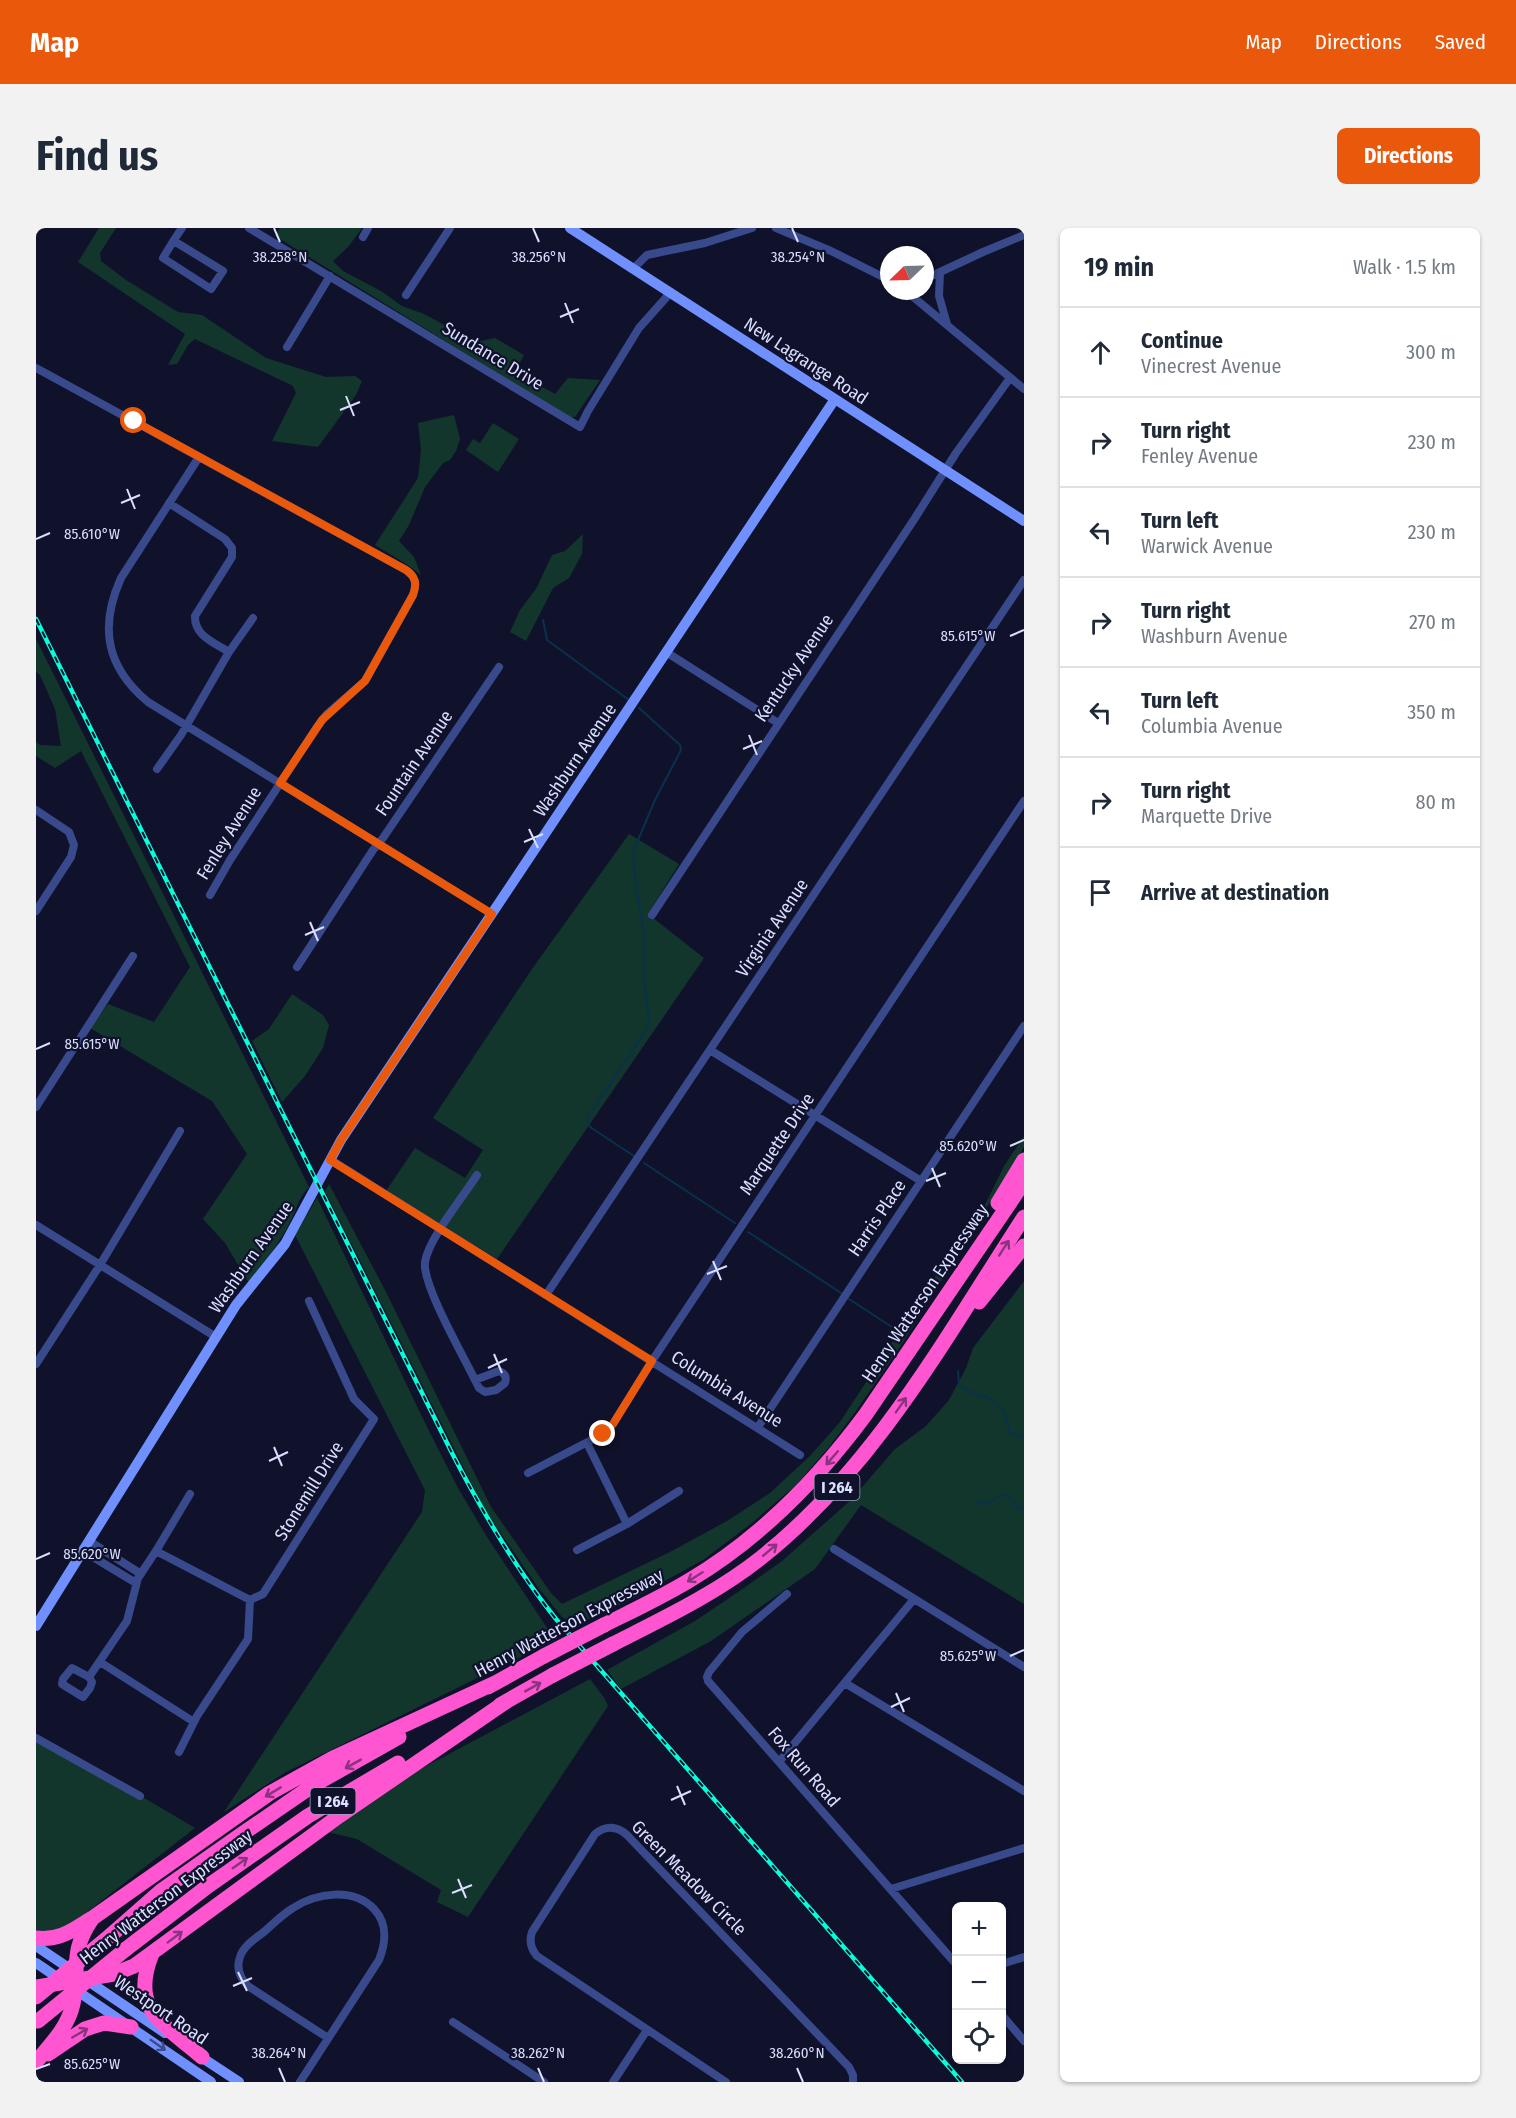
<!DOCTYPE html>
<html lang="en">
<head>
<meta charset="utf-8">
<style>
  body { margin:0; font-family:"Fira Sans Condensed",sans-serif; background:#f2f2f3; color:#1f2937 }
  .controls { position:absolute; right:18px; bottom:18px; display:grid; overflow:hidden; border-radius:9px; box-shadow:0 2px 4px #0004 }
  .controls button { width:54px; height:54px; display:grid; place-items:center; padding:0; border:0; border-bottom:2px solid #e0e1e3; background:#fff; color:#1f2937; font:30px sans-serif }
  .compass { position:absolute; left:844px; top:18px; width:54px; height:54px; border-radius:50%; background:#fff; box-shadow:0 2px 4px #0004; rotate:247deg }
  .stop { position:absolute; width:18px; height:18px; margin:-14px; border:4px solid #ea580c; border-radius:50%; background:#fff }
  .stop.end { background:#ea580c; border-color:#fff; box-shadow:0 2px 6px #0008 }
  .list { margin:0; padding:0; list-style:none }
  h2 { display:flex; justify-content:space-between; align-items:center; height:78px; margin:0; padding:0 24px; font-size:26px }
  h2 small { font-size:20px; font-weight:400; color:#747a83 }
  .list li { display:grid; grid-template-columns:39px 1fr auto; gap:18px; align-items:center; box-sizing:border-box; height:90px; padding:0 24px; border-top:2px solid #e0e1e3 }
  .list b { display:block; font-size:22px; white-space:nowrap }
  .list p { margin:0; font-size:20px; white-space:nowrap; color:#747a83 }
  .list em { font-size:20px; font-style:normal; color:#747a83 }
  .icon { flex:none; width:33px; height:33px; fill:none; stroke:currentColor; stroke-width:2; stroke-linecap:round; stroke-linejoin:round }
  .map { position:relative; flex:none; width:988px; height:1854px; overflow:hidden; border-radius:9px }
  header { display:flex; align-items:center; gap:36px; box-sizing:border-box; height:84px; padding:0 30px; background:#ea580c; color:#fff }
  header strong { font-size:28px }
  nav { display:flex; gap:33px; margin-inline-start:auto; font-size:21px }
  .intro { display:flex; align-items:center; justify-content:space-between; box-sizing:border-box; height:144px; padding:0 36px }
  h1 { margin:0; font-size:42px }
  .button { padding:15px 27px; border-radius:9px; background:#ea580c; color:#fff; font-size:21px; font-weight:700 }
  main { display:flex; gap:36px; padding:0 36px }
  aside { flex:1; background:#fff; border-radius:9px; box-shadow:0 2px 4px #0004 }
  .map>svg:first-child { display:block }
  .green { fill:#13362c }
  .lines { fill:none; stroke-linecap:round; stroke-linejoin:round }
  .stream { stroke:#09314c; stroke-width:2 }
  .street { stroke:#394a8c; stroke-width:8 }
  .secondary { stroke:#7190ff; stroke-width:10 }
  .highway { stroke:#ff55d0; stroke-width:15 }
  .rail-casing { stroke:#06ffdb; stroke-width:4.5 }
  .rail { stroke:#10122c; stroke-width:2; stroke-dasharray:7; stroke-linecap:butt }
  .highway-bridge { stroke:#ff55d0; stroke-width:15 }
  .oneway { stroke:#88347e }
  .oneway2 { stroke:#3c4b8b }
  .route { stroke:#ea580c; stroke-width:8 }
  .ticks { fill:none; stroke:#dadfff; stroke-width:2 }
  .labels { text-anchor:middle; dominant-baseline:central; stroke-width:4.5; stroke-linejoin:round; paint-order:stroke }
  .shield { fill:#10122c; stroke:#9da2c0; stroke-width:1.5 }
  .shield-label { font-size:16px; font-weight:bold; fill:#dadfff }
  .street-label { font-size:18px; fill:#dadfff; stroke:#10122c }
  .ticks-label { font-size:15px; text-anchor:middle; fill:#dadfff; stroke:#10122c; stroke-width:4.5; stroke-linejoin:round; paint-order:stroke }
</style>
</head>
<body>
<header>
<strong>Map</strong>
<nav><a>Map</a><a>Directions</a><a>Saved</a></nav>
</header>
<div class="intro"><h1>Find us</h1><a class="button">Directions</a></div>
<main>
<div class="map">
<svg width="988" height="1854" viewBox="0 0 988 1854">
  <rect width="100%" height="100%" fill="#10122c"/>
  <path class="green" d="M63,0H80L64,25L65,33L90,52L142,84L166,87L230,130L290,149L319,148L326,153L320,167L282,219L236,213L260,165L257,158L159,111L152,117L141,136L132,137L149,106L42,34Z
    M244,0H326L312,19L297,33L307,43L345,63L366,78L388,86L440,114L459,110L488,127L482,138L490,150L519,166L532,150L564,152L539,189H533L239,8Z
    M418,187L424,211L420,223L414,232L407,235L389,259L373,297L363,313L378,329L385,347L370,336L339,317L382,250L385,222L382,195Z
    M457,195L483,211L462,244L430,222L437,211L444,215Z
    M547,306L546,326L533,350L517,360L490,413L474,404L484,382L500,361L516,327L529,323Z
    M0,411L273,959C260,973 260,985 251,1000C239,1020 227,1038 213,1055L189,1015L167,991L211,926L176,873L54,800L72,776L118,794L154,739L45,523L19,540L0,528V514L4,517L25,518L19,481L4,447L0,444Z
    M593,606L643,636L612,686L668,730L461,1031L350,963L379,920L429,950L447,922L397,890L496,741Z
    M256,766L287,787L293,797L287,820L269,848L246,874L216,813L233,801Z
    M988,908V919L866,1116L820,1183L793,1219L760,1257L716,1295L667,1332L596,1371L540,1397L526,1389L501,1358L449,1282L289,963L293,956L350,1064L455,1279L515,1365L526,1376L634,1324L691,1293L734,1265L774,1228L804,1194L940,986L946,983L968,938Z
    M281,970L391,1199L422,1260L451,1309L519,1412L250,1544L188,1584L386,1284L389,1262L259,1007Z
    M988,1053V1376L825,1277L779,1341L675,1413L585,1461L571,1442L659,1393L708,1360L746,1333L815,1272L859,1221L890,1198L913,1172L930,1140L937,1120Z
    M554,1451L569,1471L572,1478L432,1689L401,1674L405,1662L321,1611L291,1604L383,1542Z
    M0,1506L159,1600L36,1696L12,1705L0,1702Z"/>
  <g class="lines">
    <path class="stream" d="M507,392L511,412L593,472
      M598,928L554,899L551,894L552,889L611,801L613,793L608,748V705L600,659L597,624L619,572L645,522L644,517L603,480
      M608,935L699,995
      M712,1004L805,1065
      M813,1071L859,1101
      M922,1143L923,1157L939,1166L952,1169L969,1185L973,1204L988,1210
      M938,1274L951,1276L965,1267H973L983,1282L988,1279"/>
    <path class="street" d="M213,0L544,199L552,183L603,100L635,64
      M740,0L795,23L853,52
      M327,9L332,0
      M138,13L187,43L175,61L127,30C133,20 139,10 146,0
      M598,40L611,27L669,15L716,0
      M904,45L903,68L911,96
      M889,51L947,24L988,7
      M870,63L988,161
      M370,67L414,0
      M251,119L294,48
      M0,140L370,342C380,349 381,356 377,367L329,453L291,486L281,499L194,632L174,667
      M163,229L85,350C63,399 70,439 112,474L456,686
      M133,275L189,311L196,320V329L159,388C158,408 179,415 193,424
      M630,424L742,495
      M121,541L145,507L193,424L217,390
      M0,582L33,604L38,617L35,629L0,683
      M616,687L879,290L920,225L974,150
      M261,739L337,622L347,610L463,439
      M674,822L885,953
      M0,879L97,728
      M295,932L764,1227
      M0,997L180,1109
      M510,1067L988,352
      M0,1136L64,1037L144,903
      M439,1152L463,1143C469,1145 471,1149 469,1155L460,1162L449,1164L443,1160L439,1152C428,1129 386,1057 389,1034C393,1010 427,969 441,947
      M722,1199L988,798
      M551,1215L591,1296
      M492,1245L567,1206L577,1196L616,1133L988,573
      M53,1313L105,1346
      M798,1321L988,1439
      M541,1322L591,1296L643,1263
      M47,1323L100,1355
      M120,1323L214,1372
      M751,1366L706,1404L673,1444L671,1449L672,1453L920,1736
      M214,1372L227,1366L338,1191L318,1171L273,1073
      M64,1434L158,1494
      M53,1449L36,1440L27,1451L26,1456L47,1469L54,1460L56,1454L53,1449L91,1393L102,1350L120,1323L154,1266
      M809,1455L988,1563
      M0,1510L104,1568
      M143,1524L161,1488L212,1411L214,1372
      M743,1534L878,1371
      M855,1661L988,1620
      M966,1736L988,1729
      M966,1787L988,1813
      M417,1794L508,1854
      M264,1854L343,1732C350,1714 352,1696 338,1681C317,1659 280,1665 257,1680C247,1686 238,1695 229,1703C220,1710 207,1718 204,1729C200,1740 204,1750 212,1758L292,1810
      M577,1854L611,1802
      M690,1854L501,1728C495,1721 493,1713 496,1704L559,1606C570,1597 581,1598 591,1607L813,1839L817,1847V1854"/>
    <path class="secondary" d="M534,0L988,293
      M0,1398L200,1077L249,1016L305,912L799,171
      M0,1718L129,1805
      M0,1735L175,1854
      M162,1827L203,1854"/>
    <path class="highway" d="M962,975L988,932
      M943,1074L988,1018
      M568,1397C596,1383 626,1369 654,1352C724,1310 782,1251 830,1186L988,954
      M577,1416C628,1390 681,1365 726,1329C839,1239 910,1109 988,989
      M452,1459L508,1428
      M464,1477L517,1447
      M75,1707L125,1663L209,1604L276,1558L363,1509
      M0,1710C25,1713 38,1701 58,1689L234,1565L297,1530L459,1455
      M90,1721L172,1658L272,1588L362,1535
      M116,1726C93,1782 128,1796 166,1829
      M0,1759L78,1746L98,1738L303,1588L471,1473
      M12,1826L49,1801L68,1795L95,1799
      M0,1834C15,1816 32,1799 37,1776C44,1741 33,1724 56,1691"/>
    <defs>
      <path id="rail" d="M0,391L417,1227C447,1285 479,1340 520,1391L926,1854"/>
    </defs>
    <use href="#rail" class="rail-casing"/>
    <use href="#rail" class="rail"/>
    <path class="highway-bridge" d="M508,1428L568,1397
      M517,1447L577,1416
      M0,1769L75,1707
      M2,1793L90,1721"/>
  </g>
  <defs><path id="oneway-shaft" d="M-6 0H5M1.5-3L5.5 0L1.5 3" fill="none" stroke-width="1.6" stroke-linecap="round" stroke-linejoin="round" transform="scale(1.5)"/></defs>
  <g class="oneway">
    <use href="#oneway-shaft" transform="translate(968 1020) rotate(-57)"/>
    <use href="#oneway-shaft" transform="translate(865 1177) rotate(-55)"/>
    <use href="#oneway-shaft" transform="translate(796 1230) rotate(131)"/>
    <use href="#oneway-shaft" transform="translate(734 1322) rotate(-40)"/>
    <use href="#oneway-shaft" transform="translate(659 1349) rotate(148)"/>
    <use href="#oneway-shaft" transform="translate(497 1459) rotate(-29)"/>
    <use href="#oneway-shaft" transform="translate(317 1536) rotate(151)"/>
    <use href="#oneway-shaft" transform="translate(237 1564) rotate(149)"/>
    <use href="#oneway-shaft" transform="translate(204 1635) rotate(-35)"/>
    <use href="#oneway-shaft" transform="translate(139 1709) rotate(-37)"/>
    <use href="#oneway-shaft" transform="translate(44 1805) rotate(-30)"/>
  </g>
  <use class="oneway2" href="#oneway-shaft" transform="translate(122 1817) rotate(35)"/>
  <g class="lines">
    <path class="route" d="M98,193L370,342C380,349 381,356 377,367L329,453L286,492L244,555L456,686L305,912L294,932L616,1133L577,1196L567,1206"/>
  </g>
  <path class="ticks" d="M238,0L244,14M497,0L503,14M756,0L762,14M529,75L537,95M524,89L543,81M310,168L318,188M304,182L324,174M91,261L99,281M85,275L104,267M0,311L14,305M974,408L988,402M713,507L721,527M707,521L726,513M493,601L502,620M488,614L507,606M274,694L282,713M269,707L288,699M0,821L14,815M974,918L988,912M896,940L904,959M890,953L910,945M677,1033L685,1052M671,1046L691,1038M458,1126L466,1145M452,1140L471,1131M238,1219L246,1238M233,1233L252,1224M0,1331L14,1325M974,1428L988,1422M860,1465L868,1484M855,1479L874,1470M641,1558L649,1577M635,1572L655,1563M422,1651L430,1670M416,1665L436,1657M202,1744L211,1763M197,1758L216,1750M243,1840L249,1854M502,1840L508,1854M761,1840L767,1854M0,1841L14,1836"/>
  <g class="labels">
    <g class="shield">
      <rect x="778.5" y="1246" width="45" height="26" rx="4.5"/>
      <rect x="274.5" y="1560" width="45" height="26" rx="4.5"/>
    </g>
    <g class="shield-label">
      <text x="801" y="1259">I 264</text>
      <text x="297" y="1573">I 264</text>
    </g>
    <g class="street-label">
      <text transform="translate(457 128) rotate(31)">Sundance Drive</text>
      <text transform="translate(770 133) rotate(33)">New Lagrange Road</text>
      <text transform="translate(758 440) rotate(-56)">Kentucky Avenue</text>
      <text transform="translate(539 532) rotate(-56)">Washburn Avenue</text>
      <text transform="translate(378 535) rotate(-56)">Fountain Avenue</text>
      <text transform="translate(193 605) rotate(-58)">Fenley Avenue</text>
      <text transform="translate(736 700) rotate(-56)">Virginia Avenue</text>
      <text transform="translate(741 916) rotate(-56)">Marquette Drive</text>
      <text transform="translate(841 990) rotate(-56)">Harris Place</text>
      <text transform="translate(215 1029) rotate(-55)">Washburn Avenue</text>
      <text transform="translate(889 1065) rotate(-56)">Henry Watterson Expressway</text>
      <text transform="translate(691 1161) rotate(32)">Columbia Avenue</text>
      <text transform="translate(273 1263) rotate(-58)">Stonemill Drive</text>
      <text transform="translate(533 1395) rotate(-28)">Henry Watterson Expressway</text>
      <text transform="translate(768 1539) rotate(49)">Fox Run Road</text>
      <text transform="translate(653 1650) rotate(45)">Green Meadow Circle</text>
      <text transform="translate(130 1669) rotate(-37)">Henry Watterson Expressway</text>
      <text transform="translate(125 1782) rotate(34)">Westport Road</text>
    </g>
  </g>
  <g class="ticks-label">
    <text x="244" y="34">38.258°N</text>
    <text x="503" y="34">38.256°N</text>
    <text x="762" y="34">38.254°N</text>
    <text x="56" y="311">85.610°W</text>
    <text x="932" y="413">85.615°W</text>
    <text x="56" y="821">85.615°W</text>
    <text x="932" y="923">85.620°W</text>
    <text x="56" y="1331">85.620°W</text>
    <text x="932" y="1433">85.625°W</text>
    <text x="243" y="1830">38.264°N</text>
    <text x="502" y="1830">38.262°N</text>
    <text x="761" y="1830">38.260°N</text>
    <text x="56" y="1841">85.625°W</text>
  </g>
</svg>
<div class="controls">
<button>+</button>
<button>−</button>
<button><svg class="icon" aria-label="locate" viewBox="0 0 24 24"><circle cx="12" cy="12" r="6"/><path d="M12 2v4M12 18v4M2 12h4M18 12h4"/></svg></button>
</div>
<svg class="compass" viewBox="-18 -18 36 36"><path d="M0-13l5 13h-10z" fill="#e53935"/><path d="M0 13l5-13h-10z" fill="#747a83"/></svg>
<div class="stop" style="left:98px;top:193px"></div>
<div class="stop end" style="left:567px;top:1206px"></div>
</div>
<aside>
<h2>19 min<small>Walk · 1.5 km</small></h2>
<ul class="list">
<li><svg class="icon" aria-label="ahead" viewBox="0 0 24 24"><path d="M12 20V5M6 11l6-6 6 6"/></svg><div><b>Continue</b><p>Vinecrest Avenue</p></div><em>300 m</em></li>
<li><svg class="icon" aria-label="right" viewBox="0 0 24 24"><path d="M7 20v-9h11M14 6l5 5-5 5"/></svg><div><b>Turn right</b><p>Fenley Avenue</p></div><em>230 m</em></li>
<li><svg class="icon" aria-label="left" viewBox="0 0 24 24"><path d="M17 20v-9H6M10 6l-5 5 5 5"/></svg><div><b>Turn left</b><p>Warwick Avenue</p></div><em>230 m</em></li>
<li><svg class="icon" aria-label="right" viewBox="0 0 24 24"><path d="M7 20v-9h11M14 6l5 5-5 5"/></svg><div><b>Turn right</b><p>Washburn Avenue</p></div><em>270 m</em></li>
<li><svg class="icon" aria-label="left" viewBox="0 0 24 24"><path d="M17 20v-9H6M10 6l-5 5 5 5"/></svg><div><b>Turn left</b><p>Columbia Avenue</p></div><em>350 m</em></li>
<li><svg class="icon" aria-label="right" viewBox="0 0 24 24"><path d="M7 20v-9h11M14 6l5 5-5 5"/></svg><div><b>Turn right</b><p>Marquette Drive</p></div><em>80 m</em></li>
<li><svg class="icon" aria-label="arrive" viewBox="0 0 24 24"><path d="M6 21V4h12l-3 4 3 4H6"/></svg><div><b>Arrive at destination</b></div></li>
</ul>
</aside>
</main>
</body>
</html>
